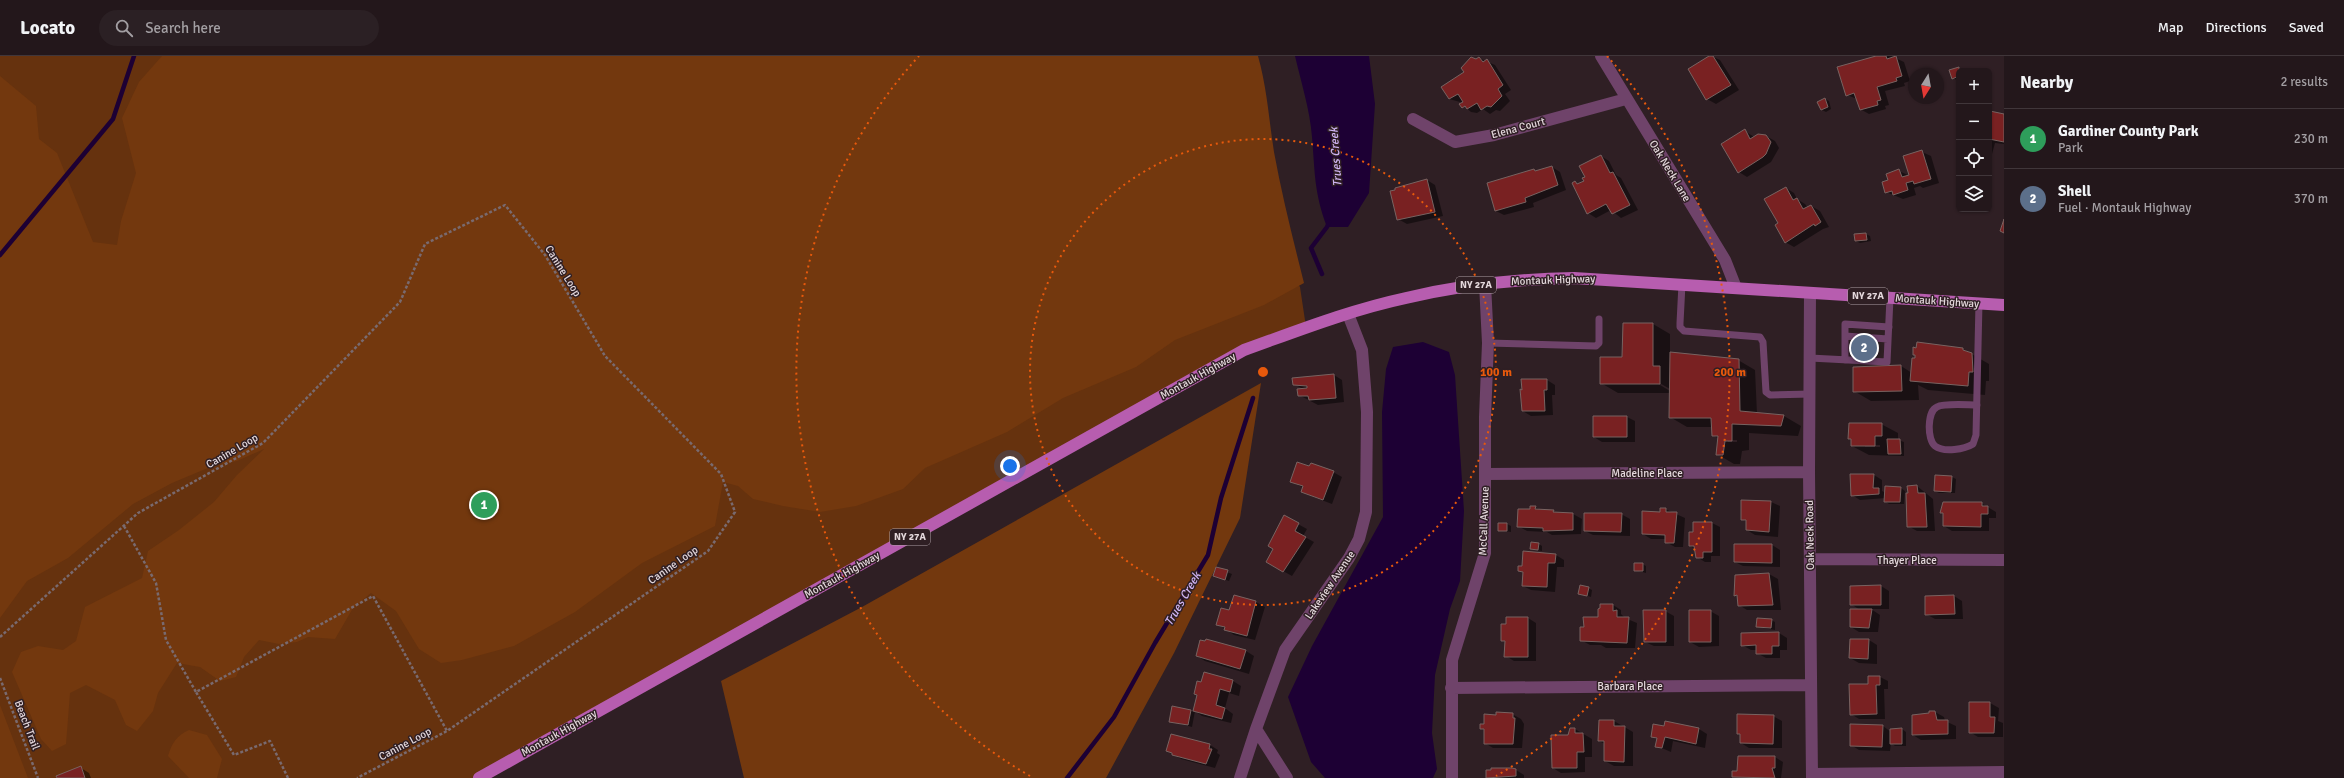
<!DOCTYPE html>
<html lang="en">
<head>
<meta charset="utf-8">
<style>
  body { margin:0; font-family:Signika,sans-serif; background:#2b2024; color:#f1f3f6 }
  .controls { position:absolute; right:12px; top:12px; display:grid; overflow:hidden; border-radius:6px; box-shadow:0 1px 3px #0004 }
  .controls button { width:36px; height:36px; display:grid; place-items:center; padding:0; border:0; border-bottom:1px solid #40363a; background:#23171b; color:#f1f3f6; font:20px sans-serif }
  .compass { position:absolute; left:1908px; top:12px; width:36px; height:36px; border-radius:50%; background:#23171b; box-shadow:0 1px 3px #0004; rotate:191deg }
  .you { position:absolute; left:1010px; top:410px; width:14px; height:14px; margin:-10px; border:3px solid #fff; border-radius:50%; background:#1a73e8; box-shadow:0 0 0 6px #1a73e833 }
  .badge { display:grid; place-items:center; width:26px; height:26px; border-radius:50%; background:#0f766e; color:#fff; font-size:13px; font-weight:700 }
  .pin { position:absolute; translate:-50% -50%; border:2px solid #fff; box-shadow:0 1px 4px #0006 }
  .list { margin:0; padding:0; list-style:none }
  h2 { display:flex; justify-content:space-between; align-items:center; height:52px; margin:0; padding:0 16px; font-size:17px }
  h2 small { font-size:13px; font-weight:400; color:#a39fa3 }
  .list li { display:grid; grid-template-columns:26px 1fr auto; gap:12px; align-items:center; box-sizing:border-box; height:60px; padding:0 16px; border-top:1px solid #40363a }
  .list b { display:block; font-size:15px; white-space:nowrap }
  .list p { margin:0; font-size:13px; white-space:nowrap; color:#a39fa3 }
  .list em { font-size:13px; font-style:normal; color:#a39fa3 }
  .icon { flex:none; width:22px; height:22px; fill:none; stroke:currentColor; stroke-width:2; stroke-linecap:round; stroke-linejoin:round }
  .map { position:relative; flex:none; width:2004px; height:722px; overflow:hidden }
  header { display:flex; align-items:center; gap:24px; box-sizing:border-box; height:56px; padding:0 20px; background:#23171b; border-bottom:1px solid #40363a }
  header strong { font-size:19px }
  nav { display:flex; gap:22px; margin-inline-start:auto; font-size:14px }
  .search { width:280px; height:36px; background:#2b2024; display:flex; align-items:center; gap:10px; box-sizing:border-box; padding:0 14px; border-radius:22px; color:#a39fa3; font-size:15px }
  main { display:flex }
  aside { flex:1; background:#23171b }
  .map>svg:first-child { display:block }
  .green { fill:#66320e }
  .forest { fill:#73380e }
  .water { fill:#1d0034 }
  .shadow { fill:#0007; fill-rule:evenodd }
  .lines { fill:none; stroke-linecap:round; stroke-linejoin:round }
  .stream { stroke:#1d0034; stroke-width:4.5 }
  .building { fill:#792122; stroke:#786361 }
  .path { stroke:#796a6f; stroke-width:2.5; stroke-dasharray:3 2; stroke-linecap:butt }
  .service { stroke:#6f436a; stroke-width:7 }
  .minor { stroke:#6f436a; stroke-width:12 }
  .primary { stroke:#b75daf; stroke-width:12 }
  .ring { fill:none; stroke:#e8590c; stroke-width:2; stroke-dasharray:2 4 }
  .labels { text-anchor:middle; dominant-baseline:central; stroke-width:3; stroke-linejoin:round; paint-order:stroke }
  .shield { fill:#2f1f24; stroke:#aea0a5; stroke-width:1 }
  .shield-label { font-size:10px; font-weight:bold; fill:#e4d8dc }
  .street-label { font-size:11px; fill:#e4d8dc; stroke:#2f1f24 }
  .water-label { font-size:12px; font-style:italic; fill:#cfb4f3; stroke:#2f1f24 }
  .centre { fill:#e8590c; stroke:#2f1f24; stroke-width:2 }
  .ring-label { font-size:12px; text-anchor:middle; font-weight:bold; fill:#e8590c; stroke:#2f1f24; stroke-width:3; stroke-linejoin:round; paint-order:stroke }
</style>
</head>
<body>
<header>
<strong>Locato</strong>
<div class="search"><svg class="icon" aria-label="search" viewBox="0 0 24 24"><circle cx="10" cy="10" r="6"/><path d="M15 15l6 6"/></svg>Search here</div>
<nav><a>Map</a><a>Directions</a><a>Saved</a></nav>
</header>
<main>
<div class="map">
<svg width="2004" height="722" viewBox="0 0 2004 722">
  <rect width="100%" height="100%" fill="#2f1f24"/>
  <path class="green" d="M0,0H1139L1300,231L1306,271L1239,297L479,722H0Z"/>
  <path class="forest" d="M162,0H1258C1267,32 1269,64 1274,96C1282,140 1293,183 1304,227L1264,249L1175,284L1136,311L1063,342L1007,376L925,412L903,433L856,450L820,456L783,450L753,443L738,430L723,426L715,470L642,507L575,556L514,590L462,604L441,607L419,593L396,555L371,537L353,552L335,583L308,581L297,586L279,588L259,584L244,601L236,621L220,625L200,611L177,607L158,637L153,655L137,675L126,669L115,644L86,629L70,637L66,688L52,695L41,683L12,616L21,596L38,590L63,594L76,585L85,551L142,522L148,495L179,474L214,446L237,419L264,393L237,405L215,409L172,427L133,448L68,502L27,525L0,562V20L36,50L39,83L57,97L93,186L117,189L121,165L136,117L122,62L139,26Z
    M1261,327L1240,462L1174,597L1106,722H744L721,625L862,551Z
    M0,649L28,722H0Z
    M189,674L207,679L222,703L217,722H189L168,700C172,687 176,680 189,674Z"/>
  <path class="water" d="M1295,0H1369L1375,48L1369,137L1348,171H1327C1314,137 1315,116 1312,81C1310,54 1301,26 1295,0Z
    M1423,286L1449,296L1455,319L1464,455L1460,525L1450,553L1435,619L1432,677L1437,713L1433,722H1325L1311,706L1288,641L1312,590L1383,461L1382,356L1386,313L1393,291Z"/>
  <path class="shadow" d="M1711,0L1720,4L1739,34L1716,48L1707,43L1689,14Z
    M1877,0H1891L1904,6L1910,25L1904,27L1905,30L1885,35L1889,49L1885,50L1886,53L1869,58L1860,53L1857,43L1847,39Z
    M1471,2L1476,4L1479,2L1495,9L1511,34L1505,38L1510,45L1500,55L1496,54L1490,58L1483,53L1477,57L1471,56L1460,46L1449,43L1465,16L1467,5Z
    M1959,12L1963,15H1959V24H1957L1953,22Z
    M1825,43L1829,45L1831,53L1826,56L1822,54L1818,46Z
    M1990,56L2004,59V88L1995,87L1989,109Z
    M1745,75L1754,81L1766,80L1775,85L1779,92L1771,106L1747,121L1739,116Z
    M1922,96L1931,100L1939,127L1923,132L1920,130L1914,132L1916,139L1903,143L1886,136L1889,125L1899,115L1910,120Z
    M1601,100L1609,105L1616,119L1621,122L1638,154L1621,162L1611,154L1596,162L1588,157L1575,127L1578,128L1585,125Z
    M1552,111L1560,116L1566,134L1533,147L1534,151L1504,159L1496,155L1534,114L1537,115Z
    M1427,124L1435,129L1443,160L1407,168L1398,163Z
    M1786,132L1794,137L1797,143L1805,148L1808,152L1811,150L1820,155L1829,171L1823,173L1794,191L1785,186L1779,168Z
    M1866,178L1870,180L1871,185L1860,187L1856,185L1855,179Z
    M1624,268H1653L1670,278V297L1738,304L1755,314L1757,358L1784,360L1801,370L1798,380L1749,377V394L1742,395L1740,408H1734L1717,398L1719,383L1713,379V371H1687L1670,361V337H1618L1601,327L1623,302ZM1656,325L1670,333V335L1655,326ZM1728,384H1737V386H1728Z
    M1873,286L1877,289L1876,303L1856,299Z
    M1918,287L1963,293L1989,308V325H1986L1985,339L1928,334L1918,329L1919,344L1871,345L1854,335L1901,310L1912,317Z
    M1334,319L1342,324L1344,346L1318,349L1299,339L1303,333L1294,328Z
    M1547,324L1555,329V339H1552L1553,359L1531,360L1523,355L1521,334Z
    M1627,361L1635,365V386H1602L1594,381Z
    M1881,368L1898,377V384L1904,386V400L1869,399L1852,390V384L1849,383ZM1865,389H1880V391H1865Z
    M1310,412L1333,416L1342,421L1332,448L1311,440L1302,436L1304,432L1292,426Z
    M1874,419L1882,424V435L1886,437L1901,432L1905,435L1904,448H1889L1885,445L1886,442L1860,444L1852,439Z
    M1952,421L1956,423L1955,437H1939L1935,435Z
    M1917,430L1933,443L1935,475H1917L1908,470V431Z
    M1742,445L1771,446L1780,450L1778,481L1755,479L1747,474V466L1742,463Z
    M1981,447L1996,456V462H1989V475H1952L1944,470V458L1941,457Z
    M1535,451L1541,454L1573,458L1582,463L1581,478L1552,479L1547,476L1527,475L1518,470Z
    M1665,453L1685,462L1683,491H1675L1666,486V483H1651L1643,478Z
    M1621,458L1630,463V480L1593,479L1585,475Z
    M1285,461L1307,473L1303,480L1314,486L1292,520L1267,506L1274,493Z
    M1712,467L1720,471V500H1711V506H1705L1697,501L1695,493L1690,490Z
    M1507,468L1511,470V476L1499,474Z
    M1539,488L1542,490V495L1531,493Z
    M1772,489L1780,494V511L1743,510L1735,506Z
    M1556,499L1564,504V511H1557L1555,536L1531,534L1523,530L1524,517L1519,515L1523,511Z
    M1642,508L1646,510V517L1635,514Z
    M1216,512L1232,518L1229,525L1214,520Z
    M1769,518L1778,523L1781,554H1747L1739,549L1738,541L1735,539L1736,520Z
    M1881,530L1889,535V553H1871L1880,559L1878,576H1859L1851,571L1860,554L1851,548Z
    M1588,532L1592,534L1591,541L1579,537Z
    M1234,540L1256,546L1265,551L1255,584L1234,579L1218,568L1230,555Z
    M1954,540L1962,545L1963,563H1935L1926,558Z
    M1613,549L1621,554V558L1625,562L1637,567L1635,592H1606L1601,589H1590L1581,584L1585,572Z
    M1665,555L1674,560V590H1654L1645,586Z
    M1710,555L1719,560V590L1699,591L1690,586Z
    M1528,562L1536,567V605H1514L1506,600V587L1502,584L1507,569Z
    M1771,564L1775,566V574L1757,571Z
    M1779,577L1787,582V594H1780V602H1766L1757,597V594H1751L1742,589Z
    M1206,584L1246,595L1254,600L1249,618L1205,605L1197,600Z
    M1869,584L1877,589V608L1859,607L1850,602Z
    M1205,617L1233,625L1241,630L1239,640L1229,637L1225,652L1233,658L1231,667L1202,660L1195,655L1192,671L1170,665L1191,655L1193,656Z
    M1880,621L1888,625V633H1884L1885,663H1859L1851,658L1869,629Z
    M1970,647H1990L1999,652L1998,665L2003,667V681H1978L1970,676Z
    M1935,656L1944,661L1945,665L1956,670V683L1921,684L1913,679Z
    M1512,658L1521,663L1524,668L1522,692H1493L1485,687V675L1481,672L1497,660Z
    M1773,660L1782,665V692H1749L1741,687V679L1738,678Z
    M1614,665L1633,676V710H1614L1605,705V688L1599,685Z
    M1666,666L1699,673L1707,678L1705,692L1673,685L1671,696L1657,690L1658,684L1652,680L1665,671Z
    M1883,670L1891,676V674L1902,673L1906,676V690H1895L1891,687L1890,695L1859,694L1851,689Z
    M1575,673L1592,683V701H1585V716L1561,717L1553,712Z
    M1210,689L1218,694L1217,697L1220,699L1215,712L1181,703L1167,695Z
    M1775,701L1783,706L1781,722L1733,721L1738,716Z
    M81,712L89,717L91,722H58Z
    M1516,714L1524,719V722H1487V715Z"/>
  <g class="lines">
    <path class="stream" d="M0,199L113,63L134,0
      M1322,218L1311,192L1327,171L1329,166
      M1067,722L1114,661L1155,587L1208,499L1221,442L1253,342"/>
  </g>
  <path class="building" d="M1709,0H1713L1731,29L1706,44L1688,13Z
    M1876,0H1886L1887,3L1896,0L1902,20L1896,22L1897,25L1877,31L1881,44L1877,45L1878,49L1860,54L1854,37L1846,40L1837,11Z
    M1471,1L1476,3L1479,1L1483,6L1487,3L1503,29L1498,33L1502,40L1491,51L1487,50L1481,54L1477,47L1467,53L1465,50L1462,52L1459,48L1463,46L1458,38L1449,43L1441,31L1464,16L1461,12Z
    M1959,11V20L1952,23L1949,14Z
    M1825,42L1828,51L1821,54L1817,46Z
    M1990,55L2004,58V86L1989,83Z
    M1745,73L1750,83L1758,78L1766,79L1771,86L1766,98L1763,101L1738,117L1721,88Z
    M1922,94L1931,123L1914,128L1913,125L1906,127L1908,134L1893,139L1892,135L1885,137L1882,126L1888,124L1886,118L1899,113L1902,121L1909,119L1903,100Z
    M1601,99L1610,117L1613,116L1630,149L1612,158L1606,148L1587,158L1572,127L1575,125L1577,128L1584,125L1582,122L1585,121L1579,110Z
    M1552,110L1558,129L1525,142L1526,146L1495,155L1487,127L1534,113L1535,115Z
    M1427,123L1435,156L1397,164L1390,135L1395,134V132Z
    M1786,131L1793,144L1797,142L1803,153L1811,149L1821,166L1815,170L1814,168L1785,187L1775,169L1778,167L1764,143Z
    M2004,163V177L2000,175Z
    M1866,177L1867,184L1855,185L1854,178Z
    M1623,267H1653V310H1660V328H1600V301H1622Z
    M1856,283L1874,285L1872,301L1855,299Z
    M1917,286L1963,292V294L1972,297L1973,316H1969L1968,330L1910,325L1912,302H1915V299H1913V291L1916,292Z
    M1670,296L1739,303L1740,355L1784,359L1781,370L1732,368V385H1725L1723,399H1716L1718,380H1712L1711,362H1669Z
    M1901,309L1902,335L1853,336V311Z
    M1334,318L1336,342L1309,344L1308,340H1298L1297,333L1307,332V330L1293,329L1292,322Z
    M1521,323H1547V334H1544L1545,355H1522L1520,333L1522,334Z
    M1593,360H1627V381H1593Z
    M1849,367H1882V380H1875V390H1851V383H1848Z
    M1887,383H1900L1901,398H1888Z
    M1297,406L1309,410L1311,407L1334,415L1323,444L1301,436L1303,430L1290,426Z
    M1850,418H1874L1873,432H1879V438L1851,440Z
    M1935,419L1952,420L1951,436L1934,435Z
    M1917,429L1918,437H1925L1927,471H1907L1906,437H1908L1907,430Z
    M1885,430L1901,431L1900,446H1884Z
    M1741,444L1771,445L1769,476L1746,474V464H1741Z
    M1943,446H1982V450H1988V458H1981V471L1943,470V457H1940Z
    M1530,450H1536L1535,453L1554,454L1553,456L1573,457V474L1543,475V472L1517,471L1518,453H1530Z
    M1660,452H1666V456H1677L1674,487H1665V479L1642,478V455L1660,456Z
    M1584,457H1622L1621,476L1584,475Z
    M1284,459L1299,467L1295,475L1306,481L1283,516L1266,506L1273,493L1268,490Z
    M1693,466H1712V496H1703V502H1696L1694,490H1689V476H1693Z
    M1498,467H1507V475H1498Z
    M1531,486L1539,487L1538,494L1530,493Z
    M1734,488H1772V507L1734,506Z
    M1523,495L1556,498L1555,507H1548L1547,531L1522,530L1523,516L1518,515V510H1522Z
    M1634,507H1643V515H1634Z
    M1216,511L1228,514L1225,524L1213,520Z
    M1769,517L1773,549L1738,550L1737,539L1734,540L1735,519Z
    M1580,529L1589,531L1587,540L1578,538Z
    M1881,529V549H1850V530Z
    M1234,539L1256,545L1247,580L1224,574L1225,571L1216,569L1221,552L1229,554Z
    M1954,539L1955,558L1925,559V540Z
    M1600,548H1613V555L1617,554V561H1629L1627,587L1580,585V571H1584L1583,561H1598V553L1600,552Z
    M1850,553H1872L1869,572L1850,571Z
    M1643,554H1666V586H1644Z
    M1689,554H1711V586H1689Z
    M1506,561H1528V601H1504L1505,585H1501V568H1506Z
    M1757,562L1772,563L1771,572L1756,571Z
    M1779,576V590H1772V598H1756V589L1741,590V577Z
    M1206,583L1246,594L1240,613L1196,600L1200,584L1205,585Z
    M1850,583H1869L1868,603L1849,602Z
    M1204,616L1233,624L1230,636L1220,633L1216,649L1225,652L1222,663L1193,655L1197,639L1194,638L1197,625L1201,626Z
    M1868,620H1880V629H1876L1877,658L1850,659L1849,628H1868Z
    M1969,646H1990V661H1995L1994,677H1969Z
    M1172,650L1191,654L1188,669L1169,666Z
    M1929,655H1935L1937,664H1948V678L1912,679V659L1929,657Z
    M1496,656L1513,657V662H1515L1513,688H1484V673H1480V668H1484V658L1496,659Z
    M1737,658L1774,659L1773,688L1740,687V678H1737Z
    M1599,664H1614V670H1625L1624,706L1604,705V685H1598Z
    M1665,665L1699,672L1696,688L1665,681L1662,692L1655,691L1657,682L1651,681L1653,668L1664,670Z
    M1850,668L1883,669L1882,691L1850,690Z
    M1570,672H1575V677H1583L1584,696H1577V712H1552L1551,679H1568Z
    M1902,672V688H1890V673Z
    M1171,678L1210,688L1209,693H1212L1206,708L1172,699V697L1166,695Z
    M1738,700H1775V712H1772L1775,722L1732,721V715H1737Z
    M81,710L85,722H57L56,720Z
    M1491,712H1512L1516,713V720L1486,722V714H1491Z"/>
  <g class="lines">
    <path class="path" d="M124,470L156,527L166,584L196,636
      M0,581L138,457L263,387L400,246L425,188L505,149L545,199L605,300L721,418L735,456L708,495L447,675L357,722
      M0,622L38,722
      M288,722L270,685L234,699L196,636L373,540L447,675"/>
    <path class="service" d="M1682,228L1680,267V271L1684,275L1760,281L1763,286L1766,336L1770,339L1811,338
      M1845,280V268L1889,271
      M1488,287L1596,290L1599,287V263
      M1810,302L1887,306L1890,242
      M1845,304V280L1888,283
      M1977,349C1967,349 1944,347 1937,351C1927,355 1927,384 1935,390C1944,397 1965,393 1973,388L1976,379L1979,247"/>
    <path class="minor" d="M1601,0L1725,204L1736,232
      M1413,63L1455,86L1494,79L1626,43
      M1810,237L1809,416L1812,722
      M1485,418L1809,416
      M1810,503L2003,504
      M1451,632L1810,629
      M1812,718L2004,716
      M1240,722L1256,673
      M1287,722L1256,673L1285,594L1349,502L1359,483L1366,456L1367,356L1362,294L1348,258
      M1452,722V604L1485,497V361L1488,287L1485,228"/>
    <path class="primary" d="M479,722L1244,294C1297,275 1350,254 1406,242C1461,229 1517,223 1574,222L2004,249"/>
  </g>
  <g class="ring">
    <circle cx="1263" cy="316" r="233"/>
    <path d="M1030 720A467 467 0 0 1 919 0M1607 0A467 467 0 0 1 1496 720"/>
  </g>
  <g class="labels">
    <g class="shield">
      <rect x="1456" y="221" width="40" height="16" rx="3"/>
      <rect x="1848" y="232" width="40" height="16" rx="3"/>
      <rect x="890" y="473" width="40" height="16" rx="3"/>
    </g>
    <g class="shield-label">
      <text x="1476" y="229">NY 27A</text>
      <text x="1868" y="240">NY 27A</text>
      <text x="910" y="481">NY 27A</text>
    </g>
    <g class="street-label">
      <text transform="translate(1518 72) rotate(-15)">Elena Court</text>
      <text transform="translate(1670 115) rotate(59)">Oak Neck Lane</text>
      <text transform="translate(563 215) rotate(58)">Canine Loop</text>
      <text transform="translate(1553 224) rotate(-2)">Montauk Highway</text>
      <text transform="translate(1937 245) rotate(4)">Montauk Highway</text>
      <text transform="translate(1198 320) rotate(-29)">Montauk Highway</text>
      <text transform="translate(232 395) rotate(-30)">Canine Loop</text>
      <text x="1647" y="417">Madeline Place</text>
      <text transform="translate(1484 465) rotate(-88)">McCall Avenue</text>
      <text transform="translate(1810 479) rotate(-91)">Oak Neck Road</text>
      <text x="1907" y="504">Thayer Place</text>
      <text transform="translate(673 509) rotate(-35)">Canine Loop</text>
      <text transform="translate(842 519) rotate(-29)">Montauk Highway</text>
      <text transform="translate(1330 529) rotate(-56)">Lakeview Avenue</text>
      <text x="1630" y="630">Barbara Place</text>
      <text transform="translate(27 669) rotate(69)">Beach Trail</text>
      <text transform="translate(559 677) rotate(-29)">Montauk Highway</text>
      <text transform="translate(405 688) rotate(-28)">Canine Loop</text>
    </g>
    <g class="water-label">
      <text transform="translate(1336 101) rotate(-94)">Trues Creek</text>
      <text transform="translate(1183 543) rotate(-60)">Trues Creek</text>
    </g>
  </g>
  <circle cx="1263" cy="316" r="6" class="centre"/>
  <g class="ring-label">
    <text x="1496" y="320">100 m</text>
    <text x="1730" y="320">200 m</text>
  </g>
</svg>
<div class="controls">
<button>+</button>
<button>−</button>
<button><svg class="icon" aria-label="locate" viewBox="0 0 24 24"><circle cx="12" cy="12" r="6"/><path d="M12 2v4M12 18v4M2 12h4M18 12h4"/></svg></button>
<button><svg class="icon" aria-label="layers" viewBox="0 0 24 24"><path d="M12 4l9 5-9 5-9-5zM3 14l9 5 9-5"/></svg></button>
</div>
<svg class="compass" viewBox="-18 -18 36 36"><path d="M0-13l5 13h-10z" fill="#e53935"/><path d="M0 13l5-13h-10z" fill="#a39fa3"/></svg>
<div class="you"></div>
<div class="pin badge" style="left:484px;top:449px;background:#2e9e5b">1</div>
<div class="pin badge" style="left:1864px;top:292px;background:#5c6f8a">2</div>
</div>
<aside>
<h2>Nearby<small>2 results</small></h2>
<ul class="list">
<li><span class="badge" style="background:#2e9e5b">1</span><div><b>Gardiner County Park</b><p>Park</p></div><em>230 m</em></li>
<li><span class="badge" style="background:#5c6f8a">2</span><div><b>Shell</b><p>Fuel · Montauk Highway</p></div><em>370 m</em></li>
</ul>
</aside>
</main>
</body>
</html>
